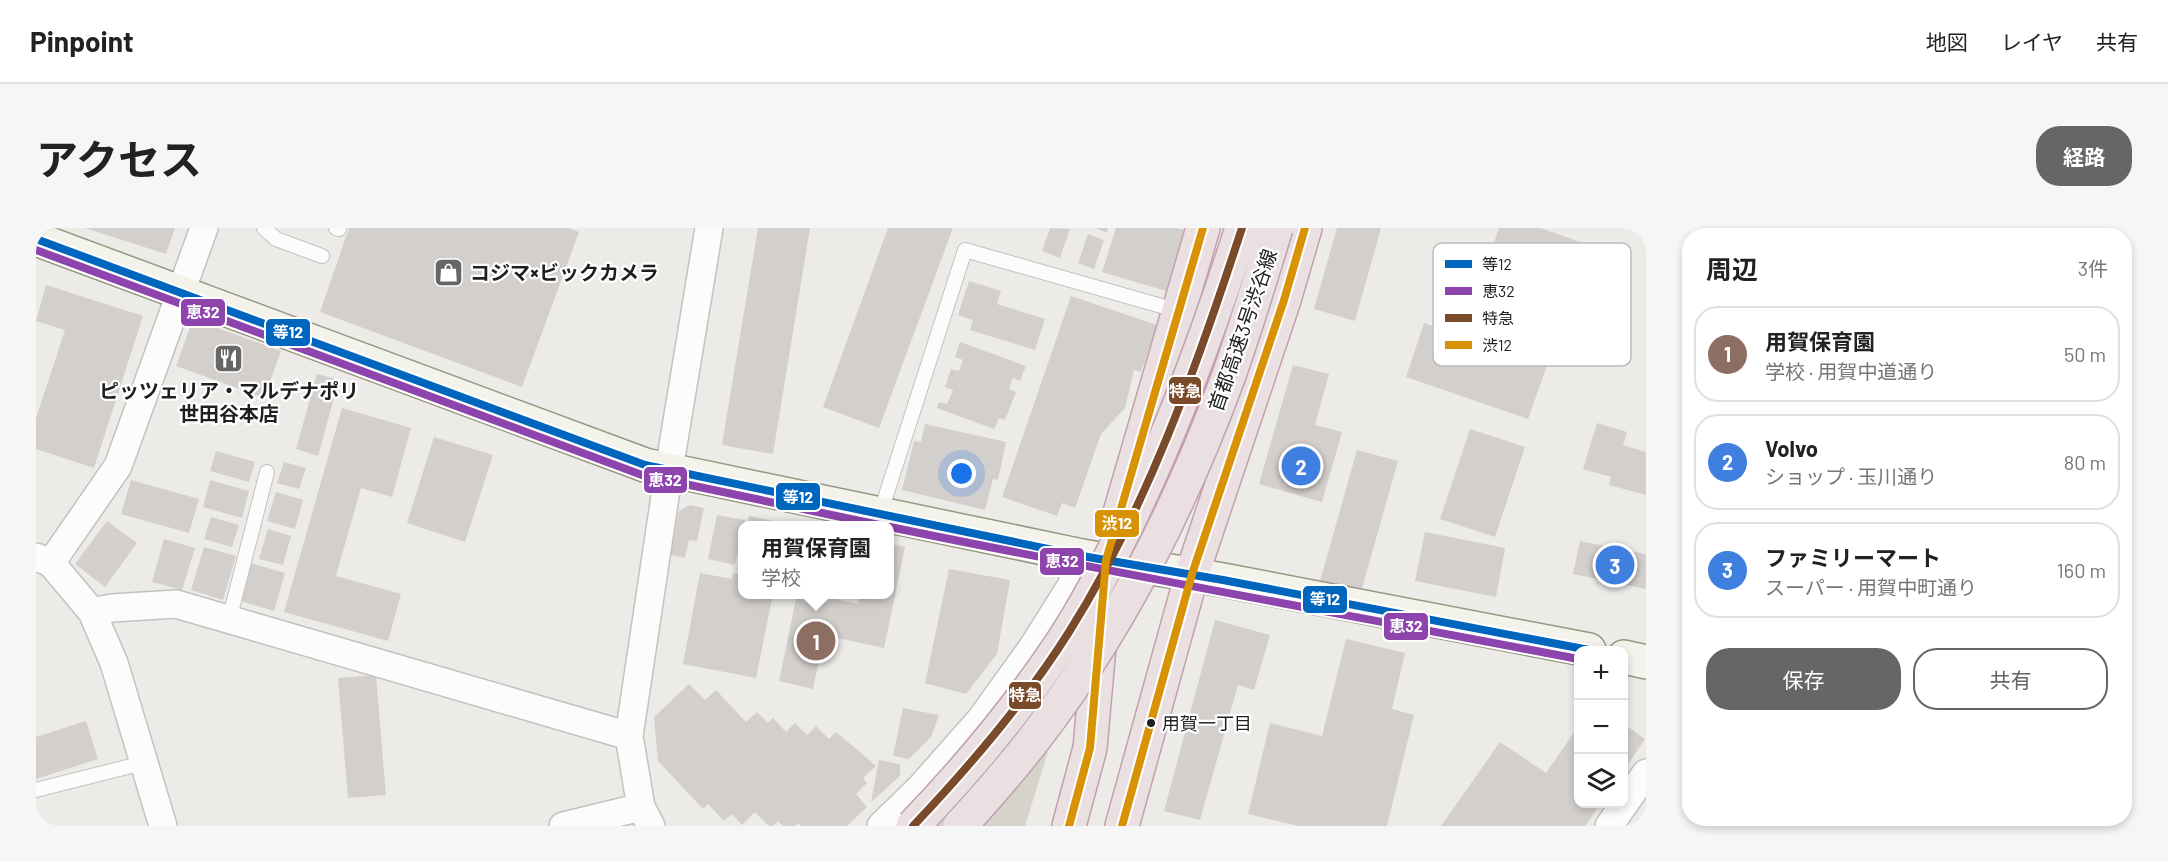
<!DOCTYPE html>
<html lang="ja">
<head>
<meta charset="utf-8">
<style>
  body { margin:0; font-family:Barlow,"Noto Sans JP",sans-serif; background:#f6f6f6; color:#222 }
  .controls { position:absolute; right:18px; bottom:18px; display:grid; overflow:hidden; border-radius:12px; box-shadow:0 3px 9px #0003 }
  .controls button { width:54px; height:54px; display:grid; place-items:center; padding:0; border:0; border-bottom:2px solid #e0e0e0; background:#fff; color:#222; font:30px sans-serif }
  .you { position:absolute; left:926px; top:246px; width:21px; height:21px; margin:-15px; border:4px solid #fff; border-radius:50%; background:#1a73e8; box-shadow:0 0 0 9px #1a73e833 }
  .badge { display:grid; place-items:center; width:39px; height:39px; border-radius:50%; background:#676665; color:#fff; font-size:20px; font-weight:700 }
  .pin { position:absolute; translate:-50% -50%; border:3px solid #fff; box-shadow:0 2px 6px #0006 }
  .popup { position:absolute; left:702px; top:293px; width:156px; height:78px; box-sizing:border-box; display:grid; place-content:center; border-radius:12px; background:#fff; filter:drop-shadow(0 2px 4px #0005); font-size:20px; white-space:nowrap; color:#767676 }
  .popup b { font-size:22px; color:#222 }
  .popup::after { content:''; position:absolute; left:50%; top:100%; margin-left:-12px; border:12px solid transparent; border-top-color:#fff }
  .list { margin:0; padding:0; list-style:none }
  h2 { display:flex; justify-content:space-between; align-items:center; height:78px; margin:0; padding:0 24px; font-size:26px }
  h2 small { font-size:20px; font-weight:400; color:#767676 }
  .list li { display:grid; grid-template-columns:39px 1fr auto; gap:18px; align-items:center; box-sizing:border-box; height:96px; margin:0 12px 12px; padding:0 12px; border:2px solid #e0e0e0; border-radius:24px }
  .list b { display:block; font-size:22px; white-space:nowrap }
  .list p { margin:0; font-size:20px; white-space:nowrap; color:#767676 }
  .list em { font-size:20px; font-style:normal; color:#767676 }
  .actions { display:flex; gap:12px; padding:18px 24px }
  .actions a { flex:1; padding:14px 0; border:2px solid #676665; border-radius:24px; text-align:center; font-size:21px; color:#676665 }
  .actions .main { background:#676665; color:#fff }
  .icon { flex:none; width:33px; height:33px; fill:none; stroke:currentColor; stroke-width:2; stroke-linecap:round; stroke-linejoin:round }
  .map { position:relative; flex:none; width:1610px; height:598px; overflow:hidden; border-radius:24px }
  header { display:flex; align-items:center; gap:36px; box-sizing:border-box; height:84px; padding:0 30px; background:#fff; border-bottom:2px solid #e0e0e0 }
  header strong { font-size:28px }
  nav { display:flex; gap:33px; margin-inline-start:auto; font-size:21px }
  .intro { display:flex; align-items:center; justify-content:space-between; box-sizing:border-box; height:144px; padding:0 36px }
  h1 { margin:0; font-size:42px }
  .button { padding:15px 27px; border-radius:24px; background:#676665; color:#fff; font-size:21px; font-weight:700 }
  main { display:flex; gap:36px; padding:0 36px }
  aside { flex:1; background:#fff; border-radius:24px; box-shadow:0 3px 9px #0003 }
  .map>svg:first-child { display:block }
  .construction { fill:#d6d4ca }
  .building { fill:#d2cfcd }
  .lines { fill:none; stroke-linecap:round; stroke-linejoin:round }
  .lane-casing { stroke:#c3c2c0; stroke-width:16 }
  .street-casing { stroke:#c3c2c0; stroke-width:30 }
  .secondary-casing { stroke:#979680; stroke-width:36 }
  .highway-casing { stroke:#c2a0ae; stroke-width:36 }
  .lane { stroke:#fcfcfc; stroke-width:14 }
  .street { stroke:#fcfcfc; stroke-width:27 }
  .secondary { stroke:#f3f3eb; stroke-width:33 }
  .highway { stroke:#eae0e2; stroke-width:33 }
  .highway-bridge-casing { stroke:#c2a0ae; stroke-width:36; stroke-linecap:butt }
  .highway-bridge { stroke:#eae0e2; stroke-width:33 }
  .bus-1-casing { stroke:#fff; stroke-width:12 }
  .bus-2-casing { stroke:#fff; stroke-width:12 }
  .bus-3-casing { stroke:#fff; stroke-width:12 }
  .bus-4-casing { stroke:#fff; stroke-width:12 }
  .bus-1 { stroke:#0065bd; stroke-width:8 }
  .bus-2 { stroke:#8e44ad; stroke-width:8 }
  .bus-3 { stroke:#7a4b2a; stroke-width:8 }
  .bus-4 { stroke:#d79205; stroke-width:8 }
  .bus-dot { fill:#1f1f1f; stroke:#fff; stroke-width:2 }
  .labels { text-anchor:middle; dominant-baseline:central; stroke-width:4.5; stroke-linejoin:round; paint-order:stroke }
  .bus-label { font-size:18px; fill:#1f1f1f; stroke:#fff; text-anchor:start }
  .poi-label { font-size:20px; font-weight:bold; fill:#1f1f1f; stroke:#fff; text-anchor:start }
  .street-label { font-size:20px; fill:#1f1f1f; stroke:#fff }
  .key { fill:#fff; stroke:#bcbcbc; stroke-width:1.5 }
  .key-label { font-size:16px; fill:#1f1f1f }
  .line-badge { stroke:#fff; stroke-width:2 }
  .badge-label { font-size:16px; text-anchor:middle; font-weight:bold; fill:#fff }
</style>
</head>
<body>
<header>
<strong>Pinpoint</strong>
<nav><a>地図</a><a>レイヤ</a><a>共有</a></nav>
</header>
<div class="intro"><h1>アクセス</h1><a class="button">経路</a></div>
<main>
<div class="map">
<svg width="1610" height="598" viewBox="0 0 1610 598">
  <rect width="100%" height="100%" fill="#edebe8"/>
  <path class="construction" d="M961,496L1012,524L989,598H870Z"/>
  <path class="building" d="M49,0H139L130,26Z
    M313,0H532L543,4L486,159L284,84Z
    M722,0H774L737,226L686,217Z
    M852,0H917L843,200L787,179Z
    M1014,0L1034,1L1024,30L1006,23Z
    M1059,0H1072L1071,5Z
    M1080,0H1141L1149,2L1130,63L1066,44Z
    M1301,0H1345L1319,93L1278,81Z
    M1463,0H1504L1582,27L1565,77L1536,67L1492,191L1370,149L1388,95L1426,108Z
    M1052,6L1068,12L1058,41L1042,35Z
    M933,53L965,63L961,76L1009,91L999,122L934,102L937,92L922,87Z
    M10,57L107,88L58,240L0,221V190L29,102L0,93Z
    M1035,68L1121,97L1105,144L1098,142L1089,180L1065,206L1039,280L1026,275L1021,288L966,269Z
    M157,91L245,123L228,170L140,138Z
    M924,114L990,138L984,153L977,150L973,161L980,164L969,192L963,190L958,201L901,180L903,174L911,176L917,162L909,159L915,141L923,143L927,132L919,129Z
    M1257,137L1293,146L1279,197L1306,204L1286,274L1223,256Z
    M281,146L303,152L282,228L260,221Z
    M306,180L375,200L356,269L325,260L300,348L365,366L352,413L248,384Z
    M1561,195L1591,204L1587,217L1610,224V267L1573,257L1575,249L1547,241Z
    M889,196L970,214L962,252L957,251L949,282L866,262L878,213L885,214Z
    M1434,201L1489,219L1459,309L1404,291Z
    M398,209L457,227L429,314L371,295Z
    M1321,222L1362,233L1325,364L1284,353Z
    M180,223L219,234L213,254L174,243Z
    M248,234L270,240L263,261L241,255Z
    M95,252L163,271L153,305L85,286Z
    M174,252L213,263L206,290L167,279Z
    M240,264L267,272L259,301L231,293Z
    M654,277L668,280L661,313L653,312L649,330L634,327L643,283Z
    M681,287L709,292L699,337L672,331Z
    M713,288L752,296V298H711Z
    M175,289L203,297L196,319L168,311Z
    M71,293L101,315L69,359L39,336Z
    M232,301L255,308L247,337L223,331Z
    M1389,304L1469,320L1460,369L1379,353Z
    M128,311L159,320L146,362L116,354Z
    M1544,313L1610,326V361L1537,346Z
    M854,316L869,319L848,420L788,407L777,461L743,453L761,366H778L822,376L824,366H854Z
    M168,319L200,328L187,372L155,362Z
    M215,335L249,345L238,383L204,373Z
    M913,341L974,352L961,426L930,466L889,455Z
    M664,345L696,351L697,345L706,347V366H737L720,450L647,436Z
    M1179,392L1234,407L1218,462L1202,457L1164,592L1128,583Z
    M1310,411L1369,425L1356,481L1378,487L1351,598H1263L1212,586L1234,495L1286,508Z
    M340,447L350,567L312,570L302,450Z
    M653,456L669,472L680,462L710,494L721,484L732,495L737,490L750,504L759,495L771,507L780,498L793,511L800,504L840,538L827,550L831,555L820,566L831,579L811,598H765L762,595L759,598H747L742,593L737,598H733L719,584L706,597L696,586L688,593L672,576L667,581L622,533L618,489Z
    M867,480L903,487L895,509L873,531L857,528Z
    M50,493L62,531L0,551V509Z
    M1588,496L1609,511L1588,542Z
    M1542,499V576H1564L1549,598H1405L1464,514L1510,545Z
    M843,532L864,536V548L835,574Z"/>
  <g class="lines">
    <defs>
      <path id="lane" d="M228,0L240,11L286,28
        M300,0L303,1
        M844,286L929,22L1143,83
        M193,392L231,244
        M0,562L107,535"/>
      <path id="street" d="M0,329L15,335L56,384L78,435L127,598
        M15,335L82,238L168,0
        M56,384L76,380L140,376L593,508
        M527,598L605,579
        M615,598L605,579L593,508L633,242L673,0
        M845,598L884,560L945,491L996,420L1035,358L1046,328
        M1573,598L1610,545"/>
      <path id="secondary" d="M0,11L609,237L1046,328L1187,352L1553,422
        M1588,429L1610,434"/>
      <path id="highway" d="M1081,295L1167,0
        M1033,598L1054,520L1064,408
        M1086,598L1156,346L1248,72L1269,0"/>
    </defs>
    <use href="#lane" class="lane-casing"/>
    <use href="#street" class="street-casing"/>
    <use href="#secondary" class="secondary-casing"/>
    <use href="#highway" class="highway-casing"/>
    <use href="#lane" class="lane"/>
    <use href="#street" class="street"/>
    <use href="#secondary" class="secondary"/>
    <use href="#highway" class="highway"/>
    <defs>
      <path id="highway-bridge" d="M877,598C931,542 980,483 1023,419C1050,379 1072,335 1093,292C1139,197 1174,100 1206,0
        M924,598C956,563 987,527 1014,490C1090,387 1149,267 1193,147C1210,99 1225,49 1240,0"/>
    </defs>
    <use href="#highway-bridge" class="highway-bridge-casing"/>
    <use href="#highway-bridge" class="highway-bridge"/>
    <defs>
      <path id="bus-1" d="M0,11L609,237L1046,328L1187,352L1553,422"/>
      <path id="bus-2" d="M0,22L606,247L848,298
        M854,299C1082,346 1313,387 1542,431"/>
      <path id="bus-3" d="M877,598C934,538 989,474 1033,404C1111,280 1161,138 1206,0"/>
      <path id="bus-4" d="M1033,598L1054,520L1070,332L1167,0
        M1086,598L1156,346L1248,72L1269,0"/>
    </defs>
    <use href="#bus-1" class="bus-1-casing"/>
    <use href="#bus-2" class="bus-2-casing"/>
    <use href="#bus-3" class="bus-3-casing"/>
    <use href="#bus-4" class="bus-4-casing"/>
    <use href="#bus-1" class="bus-1"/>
    <use href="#bus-2" class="bus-2"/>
    <use href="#bus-3" class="bus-3"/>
    <use href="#bus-4" class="bus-4"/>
  </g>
  <defs>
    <symbol id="shop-square" viewBox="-11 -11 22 22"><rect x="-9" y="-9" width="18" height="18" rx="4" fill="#676665" stroke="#fff"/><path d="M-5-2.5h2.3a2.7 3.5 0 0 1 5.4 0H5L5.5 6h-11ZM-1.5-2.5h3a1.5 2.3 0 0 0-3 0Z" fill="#fff"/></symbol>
    <symbol id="restaurant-square" viewBox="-11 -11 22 22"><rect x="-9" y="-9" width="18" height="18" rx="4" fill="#676665" stroke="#fff"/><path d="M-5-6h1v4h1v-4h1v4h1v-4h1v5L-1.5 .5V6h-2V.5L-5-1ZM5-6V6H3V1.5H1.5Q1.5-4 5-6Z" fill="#fff"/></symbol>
  </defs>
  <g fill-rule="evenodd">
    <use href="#shop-square" x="396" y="28" width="33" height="33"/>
    <use href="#restaurant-square" x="176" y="114" width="33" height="33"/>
  </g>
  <circle class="bus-dot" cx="1115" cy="495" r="5"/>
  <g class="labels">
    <g class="bus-label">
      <text x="1126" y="495">用賀一丁目</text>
    </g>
    <g class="poi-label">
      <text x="434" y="44">コジマ×ビックカメラ</text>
      <text x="193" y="162" text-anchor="middle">ピッツェリア・マルデナポリ<tspan x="193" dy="23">世田谷本店</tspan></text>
    </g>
    <g class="street-label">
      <text transform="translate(1206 102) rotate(-71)">首都高速3号渋谷線</text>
    </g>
  </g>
  <rect x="1397" y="15" width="198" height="123" rx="9" class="key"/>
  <rect x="1409" y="32" width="27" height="8" fill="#0065bd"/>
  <rect x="1409" y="59" width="27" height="8" fill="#8e44ad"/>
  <rect x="1409" y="86" width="27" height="8" fill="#7a4b2a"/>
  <rect x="1409" y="113" width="27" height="8" fill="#d79205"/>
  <g class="key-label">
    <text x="1446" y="42">等12</text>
    <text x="1446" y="69">恵32</text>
    <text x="1446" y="96">特急</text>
    <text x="1446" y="123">渋12</text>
  </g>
  <g class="line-badge">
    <rect x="144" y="70" width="46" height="29" rx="6" fill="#8e44ad"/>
    <rect x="229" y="90" width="46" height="29" rx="6" fill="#0065bd"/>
    <rect x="1132" y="148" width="34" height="29" rx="6" fill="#7a4b2a"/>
    <rect x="607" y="238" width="45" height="28" rx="6" fill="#8e44ad"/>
    <rect x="739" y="254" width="46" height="29" rx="6" fill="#0065bd"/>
    <rect x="1058" y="281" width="46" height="29" rx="6" fill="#d79205"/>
    <rect x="1003" y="319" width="46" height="29" rx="6" fill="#8e44ad"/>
    <rect x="1266" y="357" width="46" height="29" rx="6" fill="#0065bd"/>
    <rect x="1347" y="384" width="46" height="29" rx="6" fill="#8e44ad"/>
    <rect x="972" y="453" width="34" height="29" rx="6" fill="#7a4b2a"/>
  </g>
  <g class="badge-label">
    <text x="167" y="90">恵32</text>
    <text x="252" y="110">等12</text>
    <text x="1149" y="169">特急</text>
    <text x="629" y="258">恵32</text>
    <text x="762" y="275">等12</text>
    <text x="1081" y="301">渋12</text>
    <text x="1026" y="339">恵32</text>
    <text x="1289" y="377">等12</text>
    <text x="1370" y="404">恵32</text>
    <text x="989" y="473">特急</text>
  </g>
</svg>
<div class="controls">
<button>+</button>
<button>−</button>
<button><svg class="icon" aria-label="layers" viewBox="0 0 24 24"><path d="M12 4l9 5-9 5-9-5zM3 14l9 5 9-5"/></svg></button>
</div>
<div class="you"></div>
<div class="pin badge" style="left:780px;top:413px;background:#8d6e63">1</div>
<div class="popup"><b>用賀保育園</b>学校</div>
<div class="pin badge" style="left:1265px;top:238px;background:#3f7fe0">2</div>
<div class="pin badge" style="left:1579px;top:337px;background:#3f7fe0">3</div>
</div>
<aside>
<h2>周辺<small>3件</small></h2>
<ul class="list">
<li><span class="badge" style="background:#8d6e63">1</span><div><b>用賀保育園</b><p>学校 · 用賀中道通り</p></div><em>50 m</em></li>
<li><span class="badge" style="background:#3f7fe0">2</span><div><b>Volvo</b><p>ショップ · 玉川通り</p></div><em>80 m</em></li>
<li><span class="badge" style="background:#3f7fe0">3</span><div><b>ファミリーマート</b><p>スーパー · 用賀中町通り</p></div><em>160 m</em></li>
</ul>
<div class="actions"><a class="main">保存</a><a>共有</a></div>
</aside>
</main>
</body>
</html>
